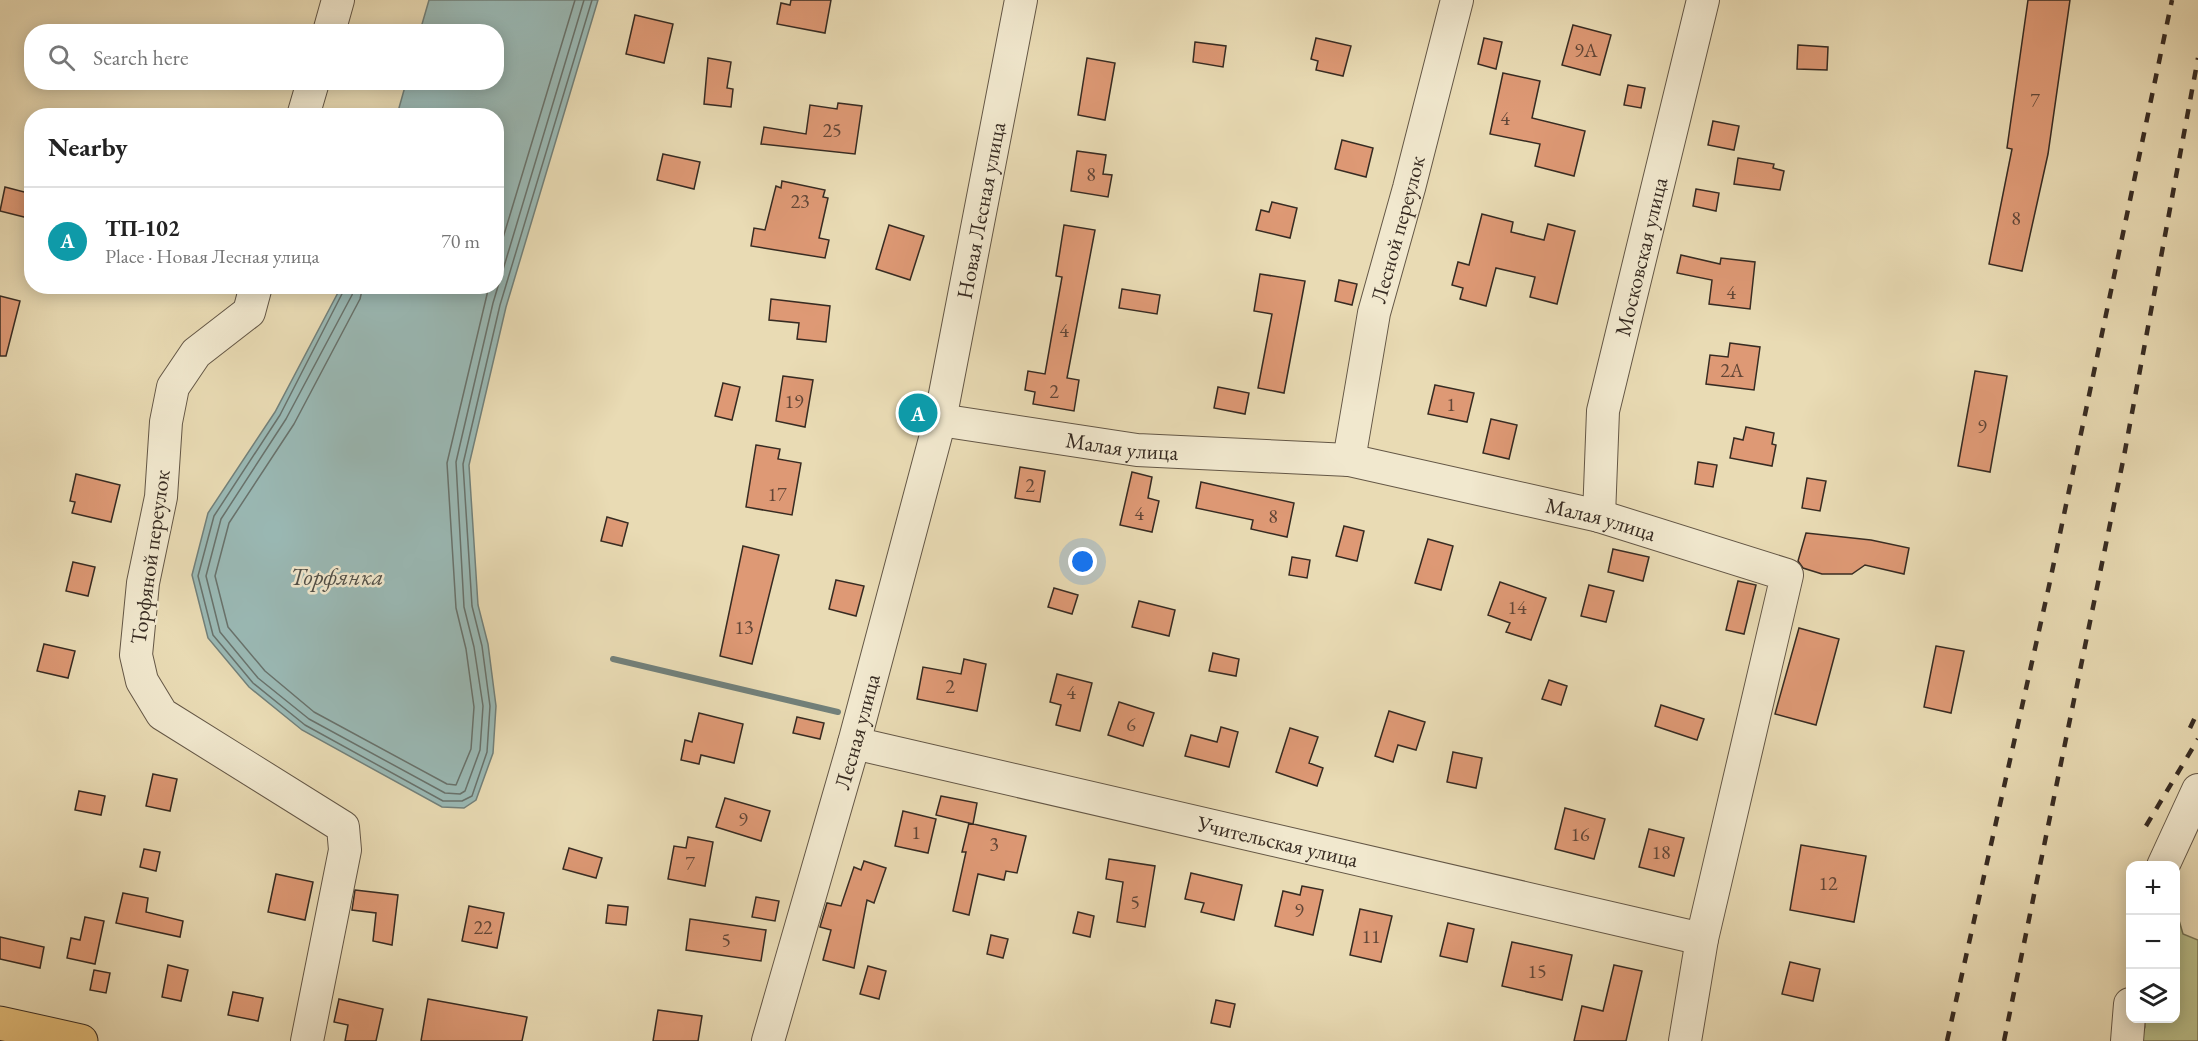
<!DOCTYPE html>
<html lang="en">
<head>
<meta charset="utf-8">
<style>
  body { margin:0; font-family:"EB Garamond",serif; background:#f2f2f2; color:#222 }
  .controls { position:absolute; right:18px; bottom:18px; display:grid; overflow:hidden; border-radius:12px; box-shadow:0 3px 15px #0003 }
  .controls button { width:54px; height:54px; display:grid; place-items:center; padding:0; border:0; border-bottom:2px solid #e0e0e0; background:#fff; color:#222; font:30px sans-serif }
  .you { position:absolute; left:1083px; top:562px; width:21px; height:21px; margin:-15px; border:4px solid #fff; border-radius:50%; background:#1a73e8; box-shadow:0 0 0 9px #1a73e833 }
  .badge { display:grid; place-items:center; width:39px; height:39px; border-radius:50%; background:#0f766e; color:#fff; font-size:20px; font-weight:700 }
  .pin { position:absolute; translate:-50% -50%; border:3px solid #fff; box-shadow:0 2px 6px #0006 }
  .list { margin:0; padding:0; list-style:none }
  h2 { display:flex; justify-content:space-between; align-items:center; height:78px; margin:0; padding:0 24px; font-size:26px }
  h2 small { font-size:20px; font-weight:400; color:#767676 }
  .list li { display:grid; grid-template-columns:39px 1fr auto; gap:18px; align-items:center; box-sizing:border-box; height:108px; padding:0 24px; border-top:2px solid #e0e0e0 }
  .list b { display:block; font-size:22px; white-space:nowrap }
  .list p { margin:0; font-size:20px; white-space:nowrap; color:#767676 }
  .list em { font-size:20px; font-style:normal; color:#767676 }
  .icon { flex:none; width:33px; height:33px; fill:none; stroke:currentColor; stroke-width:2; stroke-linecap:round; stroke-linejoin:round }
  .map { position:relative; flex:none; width:2198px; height:1041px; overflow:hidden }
  .search { position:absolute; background:#fff; box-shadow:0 3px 15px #0003; left:24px; top:24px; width:480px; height:66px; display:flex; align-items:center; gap:15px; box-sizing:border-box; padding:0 21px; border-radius:24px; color:#767676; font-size:22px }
  .panel { position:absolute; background:#fff; box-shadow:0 3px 15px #0003; left:24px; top:108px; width:480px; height:186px; border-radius:24px }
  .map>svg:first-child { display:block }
  .green { fill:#babf8a; stroke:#787556; stroke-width:1.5 }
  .water { fill:#9ab9b5; stroke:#72807a; stroke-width:1.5 }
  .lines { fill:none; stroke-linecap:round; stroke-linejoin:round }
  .shore { stroke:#68726c; stroke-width:1.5 }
  .stream { stroke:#72807a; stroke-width:6 }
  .building { fill:#de9975; stroke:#372b22; stroke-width:1.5 }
  .minor-casing { stroke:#645746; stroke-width:34 }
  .major-casing { stroke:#372b22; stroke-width:35 }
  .minor { stroke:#f1e8ce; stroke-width:32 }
  .major { stroke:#e4be7a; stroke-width:33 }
  .rail { stroke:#372b22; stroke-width:4.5; stroke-dasharray:10 10; stroke-linecap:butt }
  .labels { text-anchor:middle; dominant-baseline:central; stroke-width:5; stroke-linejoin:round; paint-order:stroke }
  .number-label { font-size:20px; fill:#614637 }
  .street-label { font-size:22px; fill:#372b22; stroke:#f1e8ce }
  .water-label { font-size:24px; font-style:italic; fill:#504e47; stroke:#f1e8ce }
</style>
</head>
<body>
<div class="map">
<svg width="2198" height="1041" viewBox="0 0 2198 1041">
  <rect width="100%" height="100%" fill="#e9dbb4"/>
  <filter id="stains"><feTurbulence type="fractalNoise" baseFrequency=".00333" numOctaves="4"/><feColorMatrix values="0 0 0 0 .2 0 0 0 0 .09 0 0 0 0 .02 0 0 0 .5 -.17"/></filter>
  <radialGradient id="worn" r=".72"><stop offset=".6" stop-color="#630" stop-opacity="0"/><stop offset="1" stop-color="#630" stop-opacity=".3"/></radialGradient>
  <path class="green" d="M2176,910L2183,934L2198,940V1041H2140L2145,1027L2144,1019L2176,1018Z"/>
  <path class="water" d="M429,0H598L506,307L469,465L478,605L488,644L496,706L493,753L476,800L464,808L442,807L302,730L249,687L208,638L192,575L208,513L275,412L341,287L496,286V116L397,115L406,83L496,82V32L420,31Z"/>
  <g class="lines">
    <path class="shore" d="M496,261L575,0
      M346,286L280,415L214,516L198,576L213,635L253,683L305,725L443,801H462L472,796L487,752L490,706L482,646L472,606L463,464L500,305L592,0
      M354,286L352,295L286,419L221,519L206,576L220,632L258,678L309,719L445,793L460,794L465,791L480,750L483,706L474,647L464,607L456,462L493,303L584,0
      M363,286L360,299L294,424L229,523L215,576L228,627L265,671L314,712L447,784L456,785L471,749L474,707L466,649L456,608L447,463L489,286"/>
    <path class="stream" d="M613,659L838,712"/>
  </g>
  <path class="building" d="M791,0H831L825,33L777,24L781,3L790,5Z
    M2028,0H2070L2048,154L2022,271L1989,264L2012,149L2007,148Z
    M635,15L673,24L664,63L626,54Z
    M1573,25L1611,35L1600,75L1562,65Z
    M1316,38L1351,46L1343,76L1316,70L1318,61L1311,59Z
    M1484,38L1502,42L1496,69L1478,64Z
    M1195,42L1226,46L1223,67L1193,62Z
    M1798,45L1828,47L1827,70L1797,69Z
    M708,58L731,62L727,88L733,89L731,107L704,104Z
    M1087,58L1115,63L1105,120L1078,115Z
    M1503,73L1540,81L1532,118L1585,131L1574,176L1535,166L1540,144L1490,134Z
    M1628,85L1645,88L1641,108L1624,105Z
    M838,103L862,106L855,154L761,144L764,127L806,134L810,105L837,109Z
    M1713,121L1739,126L1734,150L1708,145Z
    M1342,140L1373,148L1366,177L1335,169Z
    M1077,151L1106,155L1103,174L1112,175L1108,197L1071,191Z
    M663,154L700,162L694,189L657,180Z
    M1738,158L1774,164L1773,168L1784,171L1780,190L1734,184Z
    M782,181L825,190L823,197L828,198L819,238L829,240L825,258L751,246L754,228L765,230L776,186L781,188Z
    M5,187L32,194V219L0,211Z
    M1696,189L1719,193L1716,211L1693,206Z
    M1272,202L1297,208L1290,238L1256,230L1261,210L1269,212Z
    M1482,214L1513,222L1511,232L1544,240L1548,224L1575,231L1557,304L1530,297L1535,277L1496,268L1486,306L1460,299L1463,288L1452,285L1458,262L1469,265Z
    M889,225L924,236L910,280L876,269Z
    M1064,225L1095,230L1067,378L1079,380L1074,411L1033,404L1035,392L1025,390L1028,371L1045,374L1062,277L1056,276Z
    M1681,255L1720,264L1721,258L1755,262L1750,309L1709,304L1712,280L1677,273Z
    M1260,274L1305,281L1284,393L1258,388L1272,314L1254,311Z
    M1339,280L1357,284L1352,305L1335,301Z
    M1122,289L1160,295L1157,314L1119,308Z
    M0,296L20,301L6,356H0Z
    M771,299L830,306L826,342L797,339L799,323L769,320Z
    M1730,343L1760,347L1754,390L1706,384L1710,355L1728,357Z
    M1975,371L2007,376L1990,472L1958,466Z
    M783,376L813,380L805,427L776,421Z
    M723,383L740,387L732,420L715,416Z
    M1435,385L1474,393L1467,422L1428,414Z
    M1218,387L1249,393L1245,414L1214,408Z
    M1491,419L1517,425L1509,459L1483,453Z
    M1746,427L1774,433L1772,444L1776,445L1772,466L1730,458L1734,438L1743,440Z
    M756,445L780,449L778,459L801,463L792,515L746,507Z
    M1698,462L1717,465L1713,487L1695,484Z
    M1020,467L1045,471L1040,502L1015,498Z
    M1132,472L1152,477L1148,498L1159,501L1152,532L1120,525Z
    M76,474L120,485L111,522L72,513L75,502L70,501Z
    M1807,478L1826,481L1820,511L1802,508Z
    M1201,482L1294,503L1287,537L1251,529L1253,520L1196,508Z
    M607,517L628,523L622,546L601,541Z
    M1344,526L1364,531L1357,561L1336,556Z
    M1806,533L1871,540L1909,548L1904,574L1865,565L1852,574H1822L1803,568L1798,561Z
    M1428,539L1453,546L1441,590L1415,583Z
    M743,546L779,555L752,664L720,656Z
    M1613,549L1649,557L1643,581L1608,572Z
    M1292,557L1310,560L1307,578L1289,575Z
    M73,562L95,567L88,596L66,591Z
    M836,580L864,586L856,616L829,609Z
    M1738,581L1756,585L1744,634L1726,630Z
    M1500,582L1546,598L1531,640L1506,632L1510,623L1488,615Z
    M1589,585L1614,591L1606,622L1581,616Z
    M1054,588L1078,595L1072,614L1048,607Z
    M1139,601L1175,610L1169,636L1132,627Z
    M1799,628L1839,639L1816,725L1775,714Z
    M44,644L75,651L68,678L37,671Z
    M1936,646L1964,651L1951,713L1924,707Z
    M1213,653L1239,659L1236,676L1209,671Z
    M964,659L986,664L977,711L917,699L923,667L961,674Z
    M1057,674L1092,683L1080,731L1056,725L1061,705L1050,702Z
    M1549,680L1567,686L1561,705L1542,699Z
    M1119,702L1154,713L1143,746L1108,735Z
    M1661,705L1704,719L1697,740L1655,726Z
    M1389,711L1425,722L1416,750L1398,745L1393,762L1375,756Z
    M699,713L743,724L734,763L701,755L699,764L681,760L685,740L692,742Z
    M797,717L824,723L820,739L793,733Z
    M1221,727L1238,732L1229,767L1185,756L1191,735L1217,742Z
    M1290,728L1318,737L1309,763L1323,768L1317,786L1276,772Z
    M1453,752L1482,758L1476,788L1447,782Z
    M153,774L177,779L170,811L146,806Z
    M79,791L105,796L101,815L75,810Z
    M941,796L977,803L973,824L936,815Z
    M725,798L770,811L761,841L716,827Z
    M1565,808L1605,819L1594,859L1555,849Z
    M903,811L936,819L928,853L895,846Z
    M969,823L1026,836L1017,873L1006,871L1004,880L978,874L969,915L953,911L966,852H962Z
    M1649,829L1684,838L1674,876L1639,867Z
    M688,837L713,842L705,886L668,879L674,846L686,848Z
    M1801,845L1866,856L1854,922L1790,910Z
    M569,848L602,858L596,878L563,869Z
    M144,849L160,852L156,871L140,867Z
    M1109,859L1155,866L1145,927L1117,922L1123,882L1106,879Z
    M864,861L886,868L874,903L867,900L854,968L823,960L831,930L820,927L827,903L841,906L854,867L861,870Z
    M1191,873L1242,885L1234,920L1201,912L1204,903L1185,899Z
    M276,874L313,882L305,920L268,912Z
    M1302,886L1323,890L1313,935L1275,926L1283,891L1300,895Z
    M355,890L398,895L392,945L373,941L376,913L352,910Z
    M123,893L148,898L146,912L183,921L180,937L116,923Z
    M756,897L779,901L775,921L752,917Z
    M608,905L628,907L626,925L606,923Z
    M469,906L504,913L497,948L462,941Z
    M1360,909L1392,916L1381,962L1350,955Z
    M1078,912L1094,916L1090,937L1073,933Z
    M85,917L104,921L95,964L67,958L71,938L80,940Z
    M690,919L766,930L761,961L686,950Z
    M1448,923L1474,929L1467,962L1440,956Z
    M991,935L1008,939L1003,958L987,954Z
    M0,937L44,947L40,968L0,959Z
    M1512,942L1572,955L1562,1000L1502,986Z
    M1790,962L1820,969L1813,1001L1782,994Z
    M168,965L188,970L181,1001L162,997Z
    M1614,965L1642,971L1626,1041H1574L1582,1006L1603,1011Z
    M868,966L886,971L879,999L860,994Z
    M94,970L110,973L106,993L90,990Z
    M233,992L263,998L258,1021L228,1015Z
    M339,999L383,1009L376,1041H345L348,1025L334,1022Z
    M428,999L527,1017L522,1041H421Z
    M1216,1000L1235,1004L1230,1027L1211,1023Z
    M658,1010L702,1016L698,1041H653Z"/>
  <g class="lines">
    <defs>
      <g id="minor">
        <path d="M329,32L338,0"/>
        <path d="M303,116L313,82"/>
        <path d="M256,286L249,312L196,353L173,387L166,422L161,497L143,583L136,655L142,681L162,714L343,827L345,850L307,1041"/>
        <path id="s1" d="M940,420L1137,450L1349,460L1599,516L1787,575L1702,939L1685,1041"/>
        <path id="s2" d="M1349,460L1374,313L1409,188L1457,0"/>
        <path id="s3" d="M1599,516L1603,411L1703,0"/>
        <path id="s4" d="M854,743L1702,939"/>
        <path d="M2163,866L2198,790"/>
        <path id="s5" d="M768,1041L854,743L940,420L1021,0"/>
        <path d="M2127,1041L2130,1004"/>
      </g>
      <path id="major" d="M0,1023L81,1041"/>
    </defs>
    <use href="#minor" class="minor-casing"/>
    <use href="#major" class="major-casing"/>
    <use href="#minor" class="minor"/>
    <use href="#major" class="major"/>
    <path class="rail" d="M2190,728L2198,711
      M2146,826L2198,739
      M1947,1041L2049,586L2172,0
      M2004,1041L2124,456L2198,58"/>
  </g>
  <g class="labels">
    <g class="number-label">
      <text x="1586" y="50">9А</text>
      <text x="2035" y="100">7</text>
      <text x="1505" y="118">4</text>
      <text x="832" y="130">25</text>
      <text x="1091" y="174">8</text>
      <text x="800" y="201">23</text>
      <text x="2016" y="218">8</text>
      <text x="1731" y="292">4</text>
      <text x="1064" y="330">4</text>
      <text x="1732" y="370">2А</text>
      <text x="1054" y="391">2</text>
      <text x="794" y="401">19</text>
      <text x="1451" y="404">1</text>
      <text x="1982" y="426">9</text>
      <text x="1030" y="485">2</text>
      <text x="777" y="494">17</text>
      <text x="1139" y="513">4</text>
      <text x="1273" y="516">8</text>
      <text x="1517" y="607">14</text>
      <text x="744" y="627">13</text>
      <text x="950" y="686">2</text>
      <text x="1071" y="692">4</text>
      <text x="1131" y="724">6</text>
      <text x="743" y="819">9</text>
      <text x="916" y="832">1</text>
      <text x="1580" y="834">16</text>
      <text x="994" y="844">3</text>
      <text x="1661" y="852">18</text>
      <text x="690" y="863">7</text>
      <text x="1828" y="883">12</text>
      <text x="1135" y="902">5</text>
      <text x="1299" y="910">9</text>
      <text x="483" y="927">22</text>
      <text x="1371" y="936">11</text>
      <text x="726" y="940">5</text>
      <text x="1537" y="971">15</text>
    </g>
    <g class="street-label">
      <text stroke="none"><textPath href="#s5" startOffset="858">Новая Лесная улица</textPath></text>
      <text stroke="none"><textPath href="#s2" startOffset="236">Лесной переулок</textPath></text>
      <text stroke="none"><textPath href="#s3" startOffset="264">Московская улица</textPath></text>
      <text stroke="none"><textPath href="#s1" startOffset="184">Малая улица</textPath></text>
      <text stroke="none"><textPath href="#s1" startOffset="670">Малая улица</textPath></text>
      <text transform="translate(150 557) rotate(-82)">Торфяной переулок</text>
      <text stroke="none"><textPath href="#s5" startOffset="322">Лесная улица</textPath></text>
      <text stroke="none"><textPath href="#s4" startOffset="435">Учительская улица</textPath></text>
    </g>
    <g class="water-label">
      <text x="337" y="576">Торфянка</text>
    </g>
  </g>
  <rect width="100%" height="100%" filter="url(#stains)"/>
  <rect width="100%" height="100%" fill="url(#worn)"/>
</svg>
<div class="controls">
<button>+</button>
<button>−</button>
<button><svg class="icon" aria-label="layers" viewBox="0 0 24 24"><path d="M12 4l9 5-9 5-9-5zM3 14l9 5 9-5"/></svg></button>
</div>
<div class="you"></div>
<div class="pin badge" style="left:918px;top:413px;background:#0f9aa8">A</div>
<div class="search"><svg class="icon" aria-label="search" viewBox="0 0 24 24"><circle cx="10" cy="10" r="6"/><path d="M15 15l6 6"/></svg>Search here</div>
<section class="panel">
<h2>Nearby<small></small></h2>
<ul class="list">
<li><span class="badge" style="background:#0f9aa8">A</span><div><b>ТП-102</b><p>Place · Новая Лесная улица</p></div><em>70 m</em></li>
</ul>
</section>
</div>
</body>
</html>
